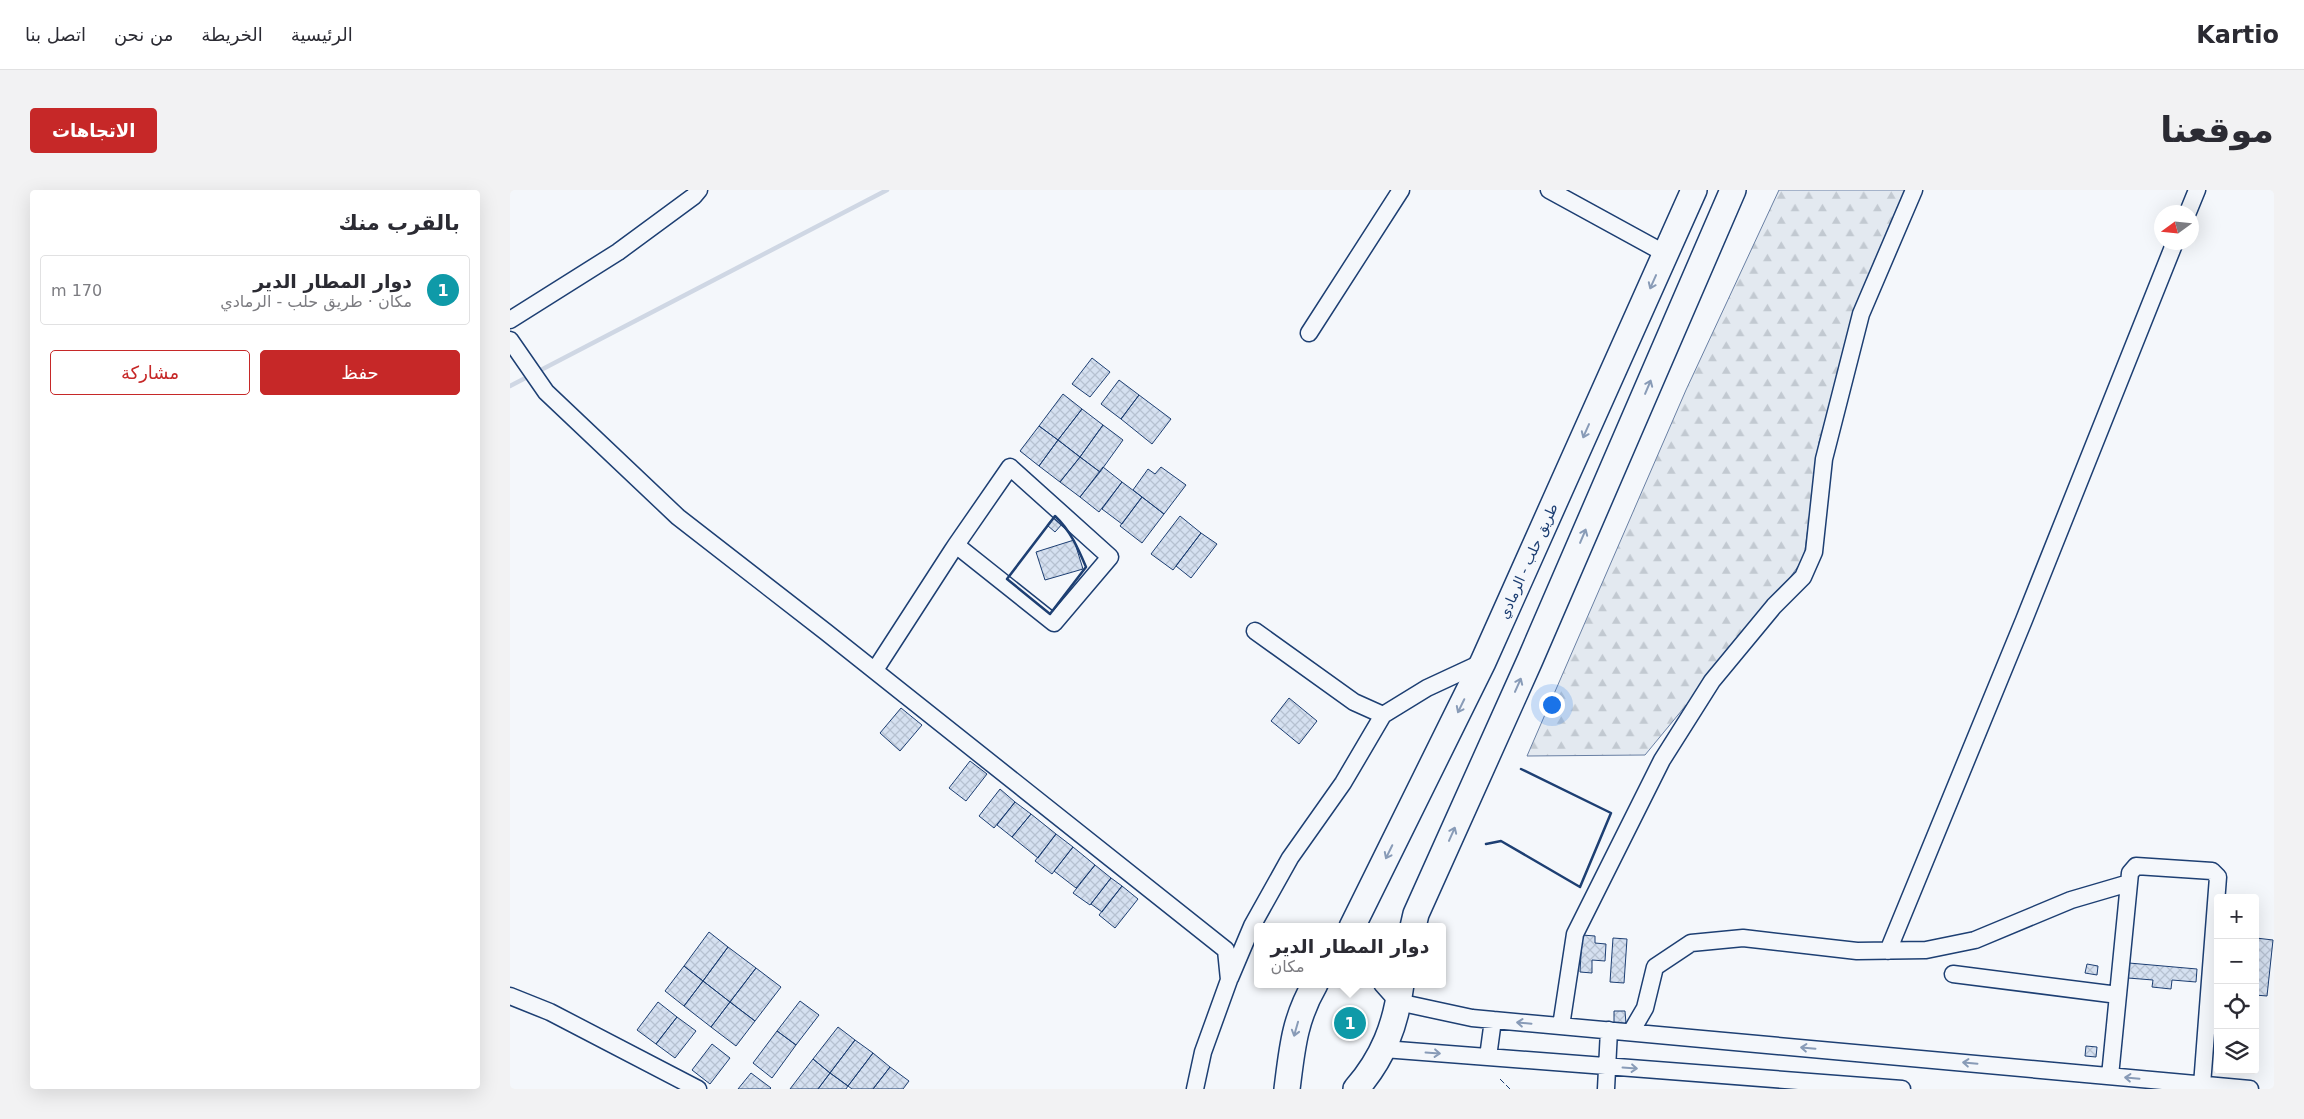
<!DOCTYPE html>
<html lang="ar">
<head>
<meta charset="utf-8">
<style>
  body { margin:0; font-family:"DejaVu Sans",Cairo,sans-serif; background:#f2f2f3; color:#2b2b33; direction:rtl }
  .controls { position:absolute; right:15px; bottom:15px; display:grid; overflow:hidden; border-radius:5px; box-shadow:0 5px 20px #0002 }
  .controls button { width:45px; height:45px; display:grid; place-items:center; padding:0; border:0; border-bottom:1px solid #e1e1e2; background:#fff; color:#2b2b33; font:25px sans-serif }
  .compass { position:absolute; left:1644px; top:15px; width:45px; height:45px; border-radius:50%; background:#fff; box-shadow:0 5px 20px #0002; rotate:255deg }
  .you { position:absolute; left:1041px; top:514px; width:18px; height:18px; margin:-12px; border:4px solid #fff; border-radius:50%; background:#1a73e8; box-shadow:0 0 0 8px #1a73e833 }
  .badge { display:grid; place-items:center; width:32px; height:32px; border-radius:50%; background:#c62828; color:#fff; font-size:16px; font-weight:700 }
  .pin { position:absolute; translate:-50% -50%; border:2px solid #fff; box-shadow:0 1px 5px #0006 }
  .popup { position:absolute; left:744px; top:733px; width:192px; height:65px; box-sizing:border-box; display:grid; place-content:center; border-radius:5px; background:#fff; filter:drop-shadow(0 1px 4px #0005); font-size:16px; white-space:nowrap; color:#7c7c81 }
  .popup b { font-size:19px; color:#2b2b33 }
  .popup::after { content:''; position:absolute; left:50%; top:100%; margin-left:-10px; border:10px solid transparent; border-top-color:#fff }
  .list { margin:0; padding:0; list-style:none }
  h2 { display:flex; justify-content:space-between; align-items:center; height:65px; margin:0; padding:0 20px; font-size:21px }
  h2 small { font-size:16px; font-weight:400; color:#7c7c81 }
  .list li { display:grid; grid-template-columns:32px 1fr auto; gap:15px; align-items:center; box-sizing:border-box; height:70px; margin:0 10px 10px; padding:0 10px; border:1px solid #e1e1e2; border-radius:5px }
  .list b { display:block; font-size:19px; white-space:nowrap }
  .list p { margin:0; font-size:16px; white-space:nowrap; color:#7c7c81 }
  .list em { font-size:16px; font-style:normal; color:#7c7c81 }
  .actions { display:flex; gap:10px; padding:15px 20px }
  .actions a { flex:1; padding:11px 0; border:1px solid #c62828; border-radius:5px; text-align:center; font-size:18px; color:#c62828 }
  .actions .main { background:#c62828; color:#fff }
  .icon { flex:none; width:28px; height:28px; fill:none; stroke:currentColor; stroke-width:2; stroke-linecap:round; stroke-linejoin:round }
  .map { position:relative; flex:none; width:1764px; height:899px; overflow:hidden; direction:ltr; border-radius:5px }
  header { display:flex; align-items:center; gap:30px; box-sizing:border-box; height:70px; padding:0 25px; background:#fff; border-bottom:1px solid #e1e1e2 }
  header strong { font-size:24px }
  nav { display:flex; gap:28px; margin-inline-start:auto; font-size:18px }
  .intro { display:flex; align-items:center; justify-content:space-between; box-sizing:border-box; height:120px; padding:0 30px }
  h1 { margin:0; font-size:35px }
  .button { padding:12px 22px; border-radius:5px; background:#c62828; color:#fff; font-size:18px; font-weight:700 }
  main { display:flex; gap:30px; padding:0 30px }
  aside { flex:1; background:#fff; border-radius:5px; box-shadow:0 5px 20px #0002 }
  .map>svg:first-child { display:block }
  .forest { fill:url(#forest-firs); stroke:#687fa3 }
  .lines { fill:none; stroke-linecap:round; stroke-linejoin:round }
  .stream { stroke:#cfd7e4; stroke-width:4.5 }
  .building { fill:url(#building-cross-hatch); stroke:#1d3f73 }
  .minor-casing { stroke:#1d3f73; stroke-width:19 }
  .highway-casing { stroke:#1d3f73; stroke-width:28 }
  .minor { stroke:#f4f7fb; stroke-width:16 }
  .highway { stroke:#f4f7fb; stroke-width:25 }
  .fence { stroke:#1d3f73; stroke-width:1; stroke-dasharray:6 2.5; stroke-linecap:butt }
  .wall { stroke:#1d3f73; stroke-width:2.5 }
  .oneway { stroke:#889bb7 }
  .labels { text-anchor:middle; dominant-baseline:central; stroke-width:4; stroke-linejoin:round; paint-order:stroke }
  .street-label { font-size:14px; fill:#1d3f73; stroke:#f4f7fb }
</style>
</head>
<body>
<header>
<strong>Kartio</strong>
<nav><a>الرئيسية</a><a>الخريطة</a><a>من نحن</a><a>اتصل بنا</a></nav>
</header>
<div class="intro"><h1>موقعنا</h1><a class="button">الاتجاهات</a></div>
<main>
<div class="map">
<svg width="1764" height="899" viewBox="0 0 1764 899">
  <defs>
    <pattern id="forest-firs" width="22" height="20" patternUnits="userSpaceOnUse" patternTransform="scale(1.25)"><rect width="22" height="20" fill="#e3e9f0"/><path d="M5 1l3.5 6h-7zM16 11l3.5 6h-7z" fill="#c2c9d1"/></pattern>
    <pattern id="building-cross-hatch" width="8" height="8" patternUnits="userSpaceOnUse" patternTransform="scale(1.25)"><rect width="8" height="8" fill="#d5e0f0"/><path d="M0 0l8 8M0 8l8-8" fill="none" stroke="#b6c1d1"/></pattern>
  </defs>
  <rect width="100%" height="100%" fill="#f4f7fb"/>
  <path class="forest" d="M1269,0H1400L1346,126L1309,252L1294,368L1271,400L1135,565L1017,566L1176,200Z"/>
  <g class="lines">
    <path class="stream" d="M0,196L377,0"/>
  </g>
  <path class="building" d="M582,168L600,182L580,207L562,194Z
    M609,190L629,205L611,229L591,214Z
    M553,204L572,219L548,250L529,236Z
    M629,205L661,229L642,254L611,229Z
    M572,219L593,235L570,267L548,250Z
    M593,235L613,250L590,282L570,267Z
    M529,236L548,250L529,276L510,261Z
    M548,250L570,267L550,292L529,276Z
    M570,267L590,282L570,307L550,292Z
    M593,277L612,292L589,322L570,307Z
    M651,277L676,295L654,324L623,300L638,279L645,284Z
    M612,292L632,307L612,334L592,319Z
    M632,307L654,324L632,353L610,336Z
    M545,326L553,333L545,342L537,335Z
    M670,326L691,343L663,380L641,364Z
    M691,343L707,354L681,388L666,376Z
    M564,350L573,379L535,390L526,362Z
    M779,508L807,531L789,554L761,531Z
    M391,518L412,535L390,561L370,543Z
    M460,571L477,584L456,611L439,598Z
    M490,599L505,612L484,638L469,626Z
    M505,612L521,624L502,647L487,635Z
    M521,624L546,644L528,668L502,647Z
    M546,644L563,657L542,684L525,671Z
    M563,657L585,675L566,698L544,681Z
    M585,675L601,688L580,715L563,703Z
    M601,688L612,696L592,722L581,714Z
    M612,696L628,709L605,738L589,725Z
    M199,742L218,757L193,791L174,776Z
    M1072,745L1085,746V753L1096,754L1095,771L1082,770V783L1070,782Z
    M1103,748L1117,749L1114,793L1100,792Z
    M1746,748L1763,750L1757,806L1745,805Z
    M218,757L246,778L220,812L193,791Z
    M1619,773L1687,779L1686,792L1662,790L1661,799L1642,797L1643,790L1618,788Z
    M1577,774L1588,776L1587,785L1575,783Z
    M174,776L193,791L174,816L155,801Z
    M246,778L271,797L245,831L220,812Z
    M193,791L220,812L201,837L174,816Z
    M290,811L309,825L286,855L267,841Z
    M148,812L167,827L146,854L127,840Z
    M220,812L245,831L226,856L201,837Z
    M1104,821H1115L1116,834H1104Z
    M167,827L186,841L165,868L146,854Z
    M328,837L345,850L320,883L303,869Z
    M267,841L286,855L262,888L243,873Z
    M345,850L363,863L338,896L320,883Z
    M202,854L220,868L200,894L182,880Z
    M1576,856L1587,857L1586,867L1575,866Z
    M363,863L380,877L363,899H342L338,896Z
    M303,869L320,883L308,899H280Z
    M380,877L399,891L393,899H363Z
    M241,883L261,898L260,899H228Z
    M320,883L338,896L336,899H308Z"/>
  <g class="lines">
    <defs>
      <path id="minor" d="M1039,0L1156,64
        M1678,22L1687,0
        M0,130L108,62L184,6L189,0
        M799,143L891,0
        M0,150L36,202L168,327L316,442L716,760L719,790L693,862L685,899
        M745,441L844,512L873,525
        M365,480L442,361L446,355L500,277L600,367L544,433L446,355
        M1378,761L1514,430L1665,52
        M1443,784L1608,805
        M720,788L742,736L780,668L833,593L873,525L917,498L973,472
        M872,794L888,812L962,828L1740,899
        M0,806L40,822L188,899
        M1051,836L1065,744L1152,570L1202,491L1264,416L1293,387L1304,362L1314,269L1351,124L1404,0
        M1121,842L1135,818L1145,777L1181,753L1233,748L1347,761L1416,760L1465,750L1561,710L1619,693
        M874,859L1392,899
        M978,867L983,830
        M1600,886L1620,683L1626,676L1702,681L1708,687L1692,895
        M1096,899L1099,840"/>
      <path id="highway" d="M842,737L973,472L1184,0
        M903,737L906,724L1020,470L1223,0
        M777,899C782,860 784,830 805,794
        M846,899C873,868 886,835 891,794"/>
    </defs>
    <use href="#minor" class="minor-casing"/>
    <use href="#highway" class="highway-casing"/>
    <use href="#minor" class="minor"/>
    <use href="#highway" class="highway"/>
    <path class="fence" d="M990,889L1000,899"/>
    <path class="wall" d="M545,326C560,340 568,358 576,377L540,424L497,389Z
      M976,654L991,651L1070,697L1101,623L1011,579"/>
  </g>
  <defs><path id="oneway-shaft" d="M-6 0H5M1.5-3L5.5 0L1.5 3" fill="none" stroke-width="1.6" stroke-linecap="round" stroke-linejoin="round" transform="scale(1.25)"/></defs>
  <g class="oneway">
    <use href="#oneway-shaft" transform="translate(1143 92) rotate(114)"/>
    <use href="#oneway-shaft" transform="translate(1138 197) rotate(-67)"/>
    <use href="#oneway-shaft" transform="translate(1076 241) rotate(114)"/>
    <use href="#oneway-shaft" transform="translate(1073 346) rotate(-67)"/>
    <use href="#oneway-shaft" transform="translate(1008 495) rotate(-66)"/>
    <use href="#oneway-shaft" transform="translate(951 516) rotate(116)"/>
    <use href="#oneway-shaft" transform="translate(942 644) rotate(-66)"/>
    <use href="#oneway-shaft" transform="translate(879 662) rotate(116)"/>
    <use href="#oneway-shaft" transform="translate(1014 833) rotate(-175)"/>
    <use href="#oneway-shaft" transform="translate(786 839) rotate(106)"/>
    <use href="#oneway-shaft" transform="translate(1298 858) rotate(-175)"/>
    <use href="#oneway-shaft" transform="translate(923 863) rotate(4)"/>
    <use href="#oneway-shaft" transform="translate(1460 873) rotate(-175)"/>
    <use href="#oneway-shaft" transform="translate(1120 878) rotate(4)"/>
    <use href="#oneway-shaft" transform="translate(1622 888) rotate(-175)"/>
  </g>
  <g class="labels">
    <g class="street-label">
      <text transform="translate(1018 371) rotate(-66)">طريق حلب - الرمادي</text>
    </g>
  </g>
</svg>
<div class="controls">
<button>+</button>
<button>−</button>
<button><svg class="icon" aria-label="locate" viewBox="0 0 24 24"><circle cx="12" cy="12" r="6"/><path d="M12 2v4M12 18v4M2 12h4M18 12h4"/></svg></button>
<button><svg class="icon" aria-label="layers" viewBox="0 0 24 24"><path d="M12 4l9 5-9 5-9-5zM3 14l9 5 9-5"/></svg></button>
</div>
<svg class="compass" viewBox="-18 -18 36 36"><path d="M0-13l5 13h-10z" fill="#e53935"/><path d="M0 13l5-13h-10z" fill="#7c7c81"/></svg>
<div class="you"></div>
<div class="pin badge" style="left:840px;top:833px;background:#0f9aa8">1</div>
<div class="popup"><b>دوار المطار الدير</b>مكان</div>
</div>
<aside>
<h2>بالقرب منك<small></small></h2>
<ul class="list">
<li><span class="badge" style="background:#0f9aa8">1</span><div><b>دوار المطار الدير</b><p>مكان · طريق حلب - الرمادي</p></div><em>170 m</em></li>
</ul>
<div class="actions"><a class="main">حفظ</a><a>مشاركة</a></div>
</aside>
</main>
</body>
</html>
